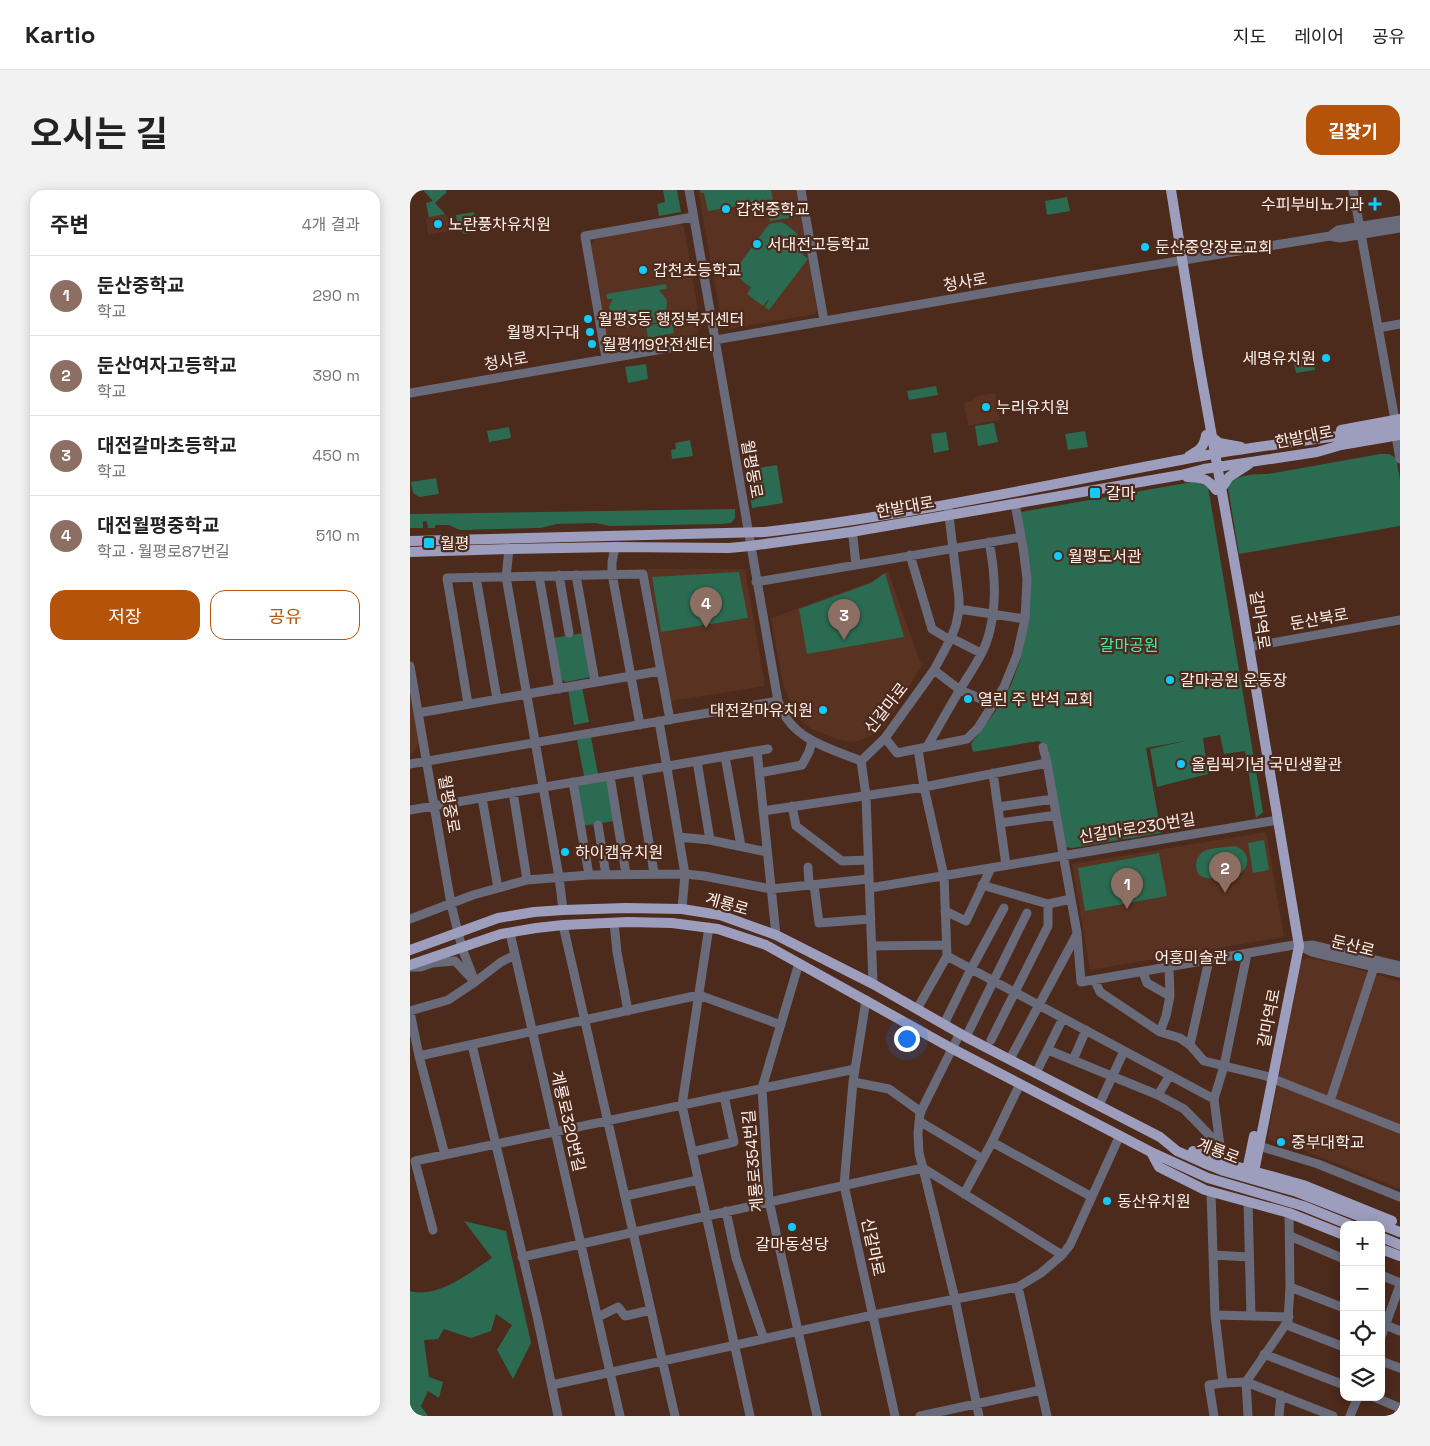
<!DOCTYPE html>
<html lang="ko">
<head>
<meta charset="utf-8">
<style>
  body { margin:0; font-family:"Space Grotesk","Noto Sans KR",sans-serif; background:#f2f2f2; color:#222 }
  .controls { position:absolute; right:15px; bottom:15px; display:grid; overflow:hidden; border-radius:10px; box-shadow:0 2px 12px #0003 }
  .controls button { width:45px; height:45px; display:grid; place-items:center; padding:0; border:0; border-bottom:1px solid #e0e0e0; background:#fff; color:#222; font:25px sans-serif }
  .you { position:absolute; left:496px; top:848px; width:18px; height:18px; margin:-12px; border:4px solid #fff; border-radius:50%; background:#1a73e8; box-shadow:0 0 0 8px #1a73e833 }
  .badge { display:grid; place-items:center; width:32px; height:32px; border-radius:50%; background:#b45309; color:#fff; font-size:16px; font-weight:700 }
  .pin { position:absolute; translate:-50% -41px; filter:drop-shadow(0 1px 2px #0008) }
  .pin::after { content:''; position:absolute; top:26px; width:18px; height:15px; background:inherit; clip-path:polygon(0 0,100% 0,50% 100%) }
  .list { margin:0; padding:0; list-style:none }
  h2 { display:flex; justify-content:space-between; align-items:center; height:65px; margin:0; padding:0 20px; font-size:21px }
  h2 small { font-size:16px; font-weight:400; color:#767676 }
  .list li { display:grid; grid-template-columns:32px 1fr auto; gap:15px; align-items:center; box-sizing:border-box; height:80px; padding:0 20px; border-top:1px solid #e0e0e0 }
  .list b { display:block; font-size:19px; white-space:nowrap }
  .list p { margin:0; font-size:16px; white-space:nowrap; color:#767676 }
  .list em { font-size:16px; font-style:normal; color:#767676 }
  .actions { display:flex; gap:10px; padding:15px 20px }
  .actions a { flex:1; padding:11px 0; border:1px solid #b45309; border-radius:15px; text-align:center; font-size:18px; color:#b45309 }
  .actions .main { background:#b45309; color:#fff }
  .icon { flex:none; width:28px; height:28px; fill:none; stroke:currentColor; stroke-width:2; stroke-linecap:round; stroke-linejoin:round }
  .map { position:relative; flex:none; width:990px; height:1226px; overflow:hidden; border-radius:15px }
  header { display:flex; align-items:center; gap:30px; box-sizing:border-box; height:70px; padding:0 25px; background:#fff; border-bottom:1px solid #e0e0e0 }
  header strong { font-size:24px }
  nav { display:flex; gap:28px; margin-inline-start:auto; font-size:18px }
  .intro { display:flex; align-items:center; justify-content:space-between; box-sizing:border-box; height:120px; padding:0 30px }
  h1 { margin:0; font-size:35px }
  .button { padding:12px 22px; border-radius:15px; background:#b45309; color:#fff; font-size:18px; font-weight:700 }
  main { display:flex; gap:30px; padding:0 30px }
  aside { flex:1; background:#fff; border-radius:15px; box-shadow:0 2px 12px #0003 }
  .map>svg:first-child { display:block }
  .built { fill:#593221 }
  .green { fill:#2b6b51 }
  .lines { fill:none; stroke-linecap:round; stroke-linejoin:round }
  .minor { stroke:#696a7a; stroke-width:9 }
  .major { stroke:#9d9ebe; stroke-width:10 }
  .poi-dot { fill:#12cafb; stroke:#4c2a1c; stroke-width:2 }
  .labels { text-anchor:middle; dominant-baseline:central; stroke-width:4.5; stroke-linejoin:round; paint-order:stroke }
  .poi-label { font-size:16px; fill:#fdefea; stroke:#4c2a1c; text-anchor:start }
  .street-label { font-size:16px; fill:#fdefea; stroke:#4c2a1c }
  .park-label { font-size:16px; fill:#4debaf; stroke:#4c2a1c }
</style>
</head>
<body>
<header>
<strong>Kartio</strong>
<nav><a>지도</a><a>레이어</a><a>공유</a></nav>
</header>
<div class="intro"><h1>오시는 길</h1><a class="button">길찾기</a></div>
<main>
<aside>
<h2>주변<small>4개 결과</small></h2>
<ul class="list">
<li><span class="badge" style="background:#8d6e63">1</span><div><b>둔산중학교</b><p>학교</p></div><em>290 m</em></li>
<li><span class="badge" style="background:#8d6e63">2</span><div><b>둔산여자고등학교</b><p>학교</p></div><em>390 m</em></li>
<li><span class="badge" style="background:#8d6e63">3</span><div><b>대전갈마초등학교</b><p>학교</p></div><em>450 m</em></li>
<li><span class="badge" style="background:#8d6e63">4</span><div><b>대전월평중학교</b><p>학교 · 월평로87번길</p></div><em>510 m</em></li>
</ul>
<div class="actions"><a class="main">저장</a><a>공유</a></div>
</aside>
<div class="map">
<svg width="990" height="1226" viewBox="0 0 990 1226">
  <rect width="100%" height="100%" fill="#4c2a1c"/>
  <path class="built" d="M288,0H387L407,120L405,124L319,139L312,134Z
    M24,12L49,39L18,45L16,30L18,25L16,13Z
    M271,34L274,37L291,137L286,144L199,159L181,55L185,49Z
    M585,203L590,230L558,236L554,213L562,210L567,206Z
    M237,379H335L355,496L261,511Z
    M478,381L510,472L513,474L476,534L467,542L457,548L448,551L439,552L420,547L400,538L386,527L373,495L361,428L460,392Z
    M0,493L10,552L4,562L0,565Z
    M856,642L874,747L680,780L662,674Z
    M898,768L916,771L990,791V999L890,959L867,953L860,950L858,947L889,774L893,770Z"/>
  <path class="green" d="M13,0H35L37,2L25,13L35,24L19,27L16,13L23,11Z
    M253,0H267L271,22L249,26L247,14L255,12Z
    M290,0H361L363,10L298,21L294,3H291Z
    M657,7L660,21L637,25L635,11Z
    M383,12L385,27L360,31L357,17Z
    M64,22L67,42L54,44L48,38L46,25Z
    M371,32C385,39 394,48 393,65L398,69L359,120L355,117L359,110H358L353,116L337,104L341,97C333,92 325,87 328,76L359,34Z
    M256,94L257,99L249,100L257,110L256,123L248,132C231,135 211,144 200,127L199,116L203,109H197L196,104Z
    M262,131L264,143L238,148L236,136Z
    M902,161L905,180L886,183L882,165Z
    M236,174L238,189L218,193L215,177Z
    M526,196L528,205L499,210L497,201Z
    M584,233L588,252L568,256L565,236Z
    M99,237L101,248L79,252L77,241Z
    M675,241L678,257L658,260L655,244Z
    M536,242L539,260L524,263L521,244Z
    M280,250L283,266L262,269L261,260L266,259L265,253Z
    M970,264H979L986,268L990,290V336L829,364L818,298L819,293C832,284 843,284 858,284Z
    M367,275L373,313L342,318L336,280Z
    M26,288L29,304L9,307L3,303L1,292Z
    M782,292L789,293L798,297L853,622L846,628L835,561L814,564L810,545L793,548L798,584L747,597L740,559L775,551L736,558L751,643L662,658L656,657L638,558L635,554L628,551L563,562L561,554L586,520L601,495L610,471L616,442L611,322Z
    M325,319V328L321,333L311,334L200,336L186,333L147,334L130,338L50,340L39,335H25V338H18L17,332L13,331V338H0V324Z
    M329,382L338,428L251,442L242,387Z
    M475,383L494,447L397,464L389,419L461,393Z
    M174,443L180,487L156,492L150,489L143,448Z
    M172,497L179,532L164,535L158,499Z
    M181,547L188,584L174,586L167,550Z
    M199,588L205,631L172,636L165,594Z
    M854,650L859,680L843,683L838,653Z
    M825,656C839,660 842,677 829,684C816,686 786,697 786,675C786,670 789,664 794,661C801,658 817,657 825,656Z
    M749,663L757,706L675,721L668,678Z
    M54,1031L96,1041L121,1153L103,1189L87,1160L102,1135L86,1124L81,1141L61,1148L34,1139L28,1149L14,1150L19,1187L33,1192L29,1208L18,1201L11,1216L18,1226H0V1101C28,1109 59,1083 82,1068Z"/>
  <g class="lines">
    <path class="minor" d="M279,0L368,511C371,517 373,523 377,529C394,553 425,560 451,571
      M391,0L414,131
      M943,0L985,230
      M920,46L928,40L990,30
      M968,138L990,134
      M196,168L175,46L283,27
      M0,203L610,97L920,46L930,48L990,38
      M987,252L990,269
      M441,342L443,347L446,375
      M205,357L202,372V384L230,535
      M99,359L96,387L149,687L153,720
      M500,365L522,439L540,450
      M149,385L159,443
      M166,385L185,492
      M129,386L149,499
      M66,387L87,509
      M346,392L611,347
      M549,419L615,429
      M541,448L571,463
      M839,457L990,430
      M0,476L41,714L52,758L65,792
      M524,480L550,500L583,514
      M58,514L37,388L233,384L260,530
      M8,523L250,481
      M249,531L275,684L272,719
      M475,548L487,563L557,549L568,538L594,497L607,465L615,429L617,389L613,357L605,314
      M517,557C527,539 538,520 549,501C561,481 575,463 580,440C587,411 585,381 579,352
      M633,557L637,573
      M347,561L366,745
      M315,566L331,656
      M287,571L300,650
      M451,571L475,548L524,480L541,448L546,435L549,419V408L538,318
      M451,571L456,606L463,794
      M0,574L368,511
      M227,581L244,683
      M349,583L392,575L399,562L402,551
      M583,583L596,675
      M200,586L216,684
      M163,592L179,685
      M103,602L117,690
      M72,608L88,698
      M382,616L386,636L432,671L458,670
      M588,617L643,609
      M0,620L358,559
      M353,621L514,597L637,573L667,743L671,792L884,755
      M590,633L646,625
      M188,635L196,685
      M269,647L300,650L357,662
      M398,677L399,695
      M404,695L409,733L461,729
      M572,695L638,714L661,709
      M460,698L862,631
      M535,721L556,731L581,678
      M0,729L63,705L117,690L179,685L275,684L294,686L361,699L459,689
      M204,733L207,762L218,821
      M153,735L265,1226
      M299,737L272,915L340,1226
      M100,743L210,1226
      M462,756L536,755
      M889,756L902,762L990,783
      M893,756L903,755L990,776
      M537,766L804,909
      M389,773L352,898L359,1011L407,1226
      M0,777H11L22,773L45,771L63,790
      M733,782L737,793L760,806
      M685,791L690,802L750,842L770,848L780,855L794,871L856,886L990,939
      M456,810L443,892L434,995L485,1226
      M507,819L537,766L534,686L514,597L508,559
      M0,821L38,810L65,792L91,772L105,765
      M0,822L9,866L35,965
      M534,834L561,779L594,718
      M750,842L756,826L760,806L759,777
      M550,843L510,923L508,943L509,963L513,978L545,1109L569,1226
      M556,847L617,723
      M581,850L638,736V714
      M62,855L127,1126L148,1226
      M780,855L799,770
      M638,860L748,905L774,919L810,956
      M9,866L289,805L371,835
      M600,869L667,744
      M663,870L676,840
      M626,883L653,828
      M443,892L479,899L511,922
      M748,905L760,885
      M920,911L964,777
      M689,915L714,861
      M509,931L573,969
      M582,952L682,1007
      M849,956L908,974L990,1007
      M282,962L324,952L314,906
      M814,973L810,956L804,909L814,876L837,764
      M513,978L652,1065
      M801,1002L805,1125L813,1193
      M554,1004L582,952L610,894
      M215,1006L288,990
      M838,1012L841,1126
      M316,1021L326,1068L354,1149
      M23,1040L5,971L445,879
      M880,1046L934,1069
      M803,1065L839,1067
      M112,1067L513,978
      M971,1085L990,1093
      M608,1097L637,1226
      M880,1097L934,1118
      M805,1125L879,1127
      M188,1127L208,1117L215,1126L241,1120
      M971,1133L990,1141
      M877,1135L934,1157
      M971,1147L990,1095
      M854,1164L934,1195
      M971,1171L990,1178
      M142,1195L463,1125L608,1097L631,1083L652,1065L660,1055L710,945
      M964,1207L990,1218
      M510,1226L631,1200
      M804,1226L799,1195L813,1193L836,1192L923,1226
      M838,1226L836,1192L878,1131L880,1097L879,1023
      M869,1226L871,1205
      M940,1226L948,1207"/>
    <path class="major" d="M761,0L788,168L832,415L889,756L844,982
      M931,240L990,229
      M802,247L809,253L831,257
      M779,266C789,260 794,258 796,245
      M777,287C791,288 797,287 806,300
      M811,299L819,287L839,274
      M0,351L355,342C502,325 646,293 792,266C857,254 924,248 990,237
      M0,362L99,359L205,357L319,358L340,356L441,342L771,285L794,279L907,262L931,255L990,245
      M0,760L88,728L124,722L153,720L216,718L272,719L310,725L366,745L463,794L556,847L750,947L767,961L794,973L814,981L887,1002L990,1042
      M0,775L91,744L126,738L153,735L218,732L262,733L308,739L356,755L541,858L741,962L798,988L893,1016L940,1035
      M783,961L814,973L893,995L982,1031
      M741,962L749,977L795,1000L879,1023L934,1045
      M837,980L844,946
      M971,1047L990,1055
      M971,1059L990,1066"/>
  </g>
  <g class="poi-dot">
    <path d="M962.5 6.5h5v5h5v5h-5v5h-5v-5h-5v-5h5z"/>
    <circle cx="316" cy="19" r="5"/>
    <circle cx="28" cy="34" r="5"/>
    <circle cx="347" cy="54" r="5"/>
    <circle cx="735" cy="57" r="5"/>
    <circle cx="233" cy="80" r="5"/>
    <circle cx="178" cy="129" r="5"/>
    <circle cx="180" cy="142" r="5"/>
    <circle cx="182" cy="154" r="5"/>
    <circle cx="916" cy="168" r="5"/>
    <circle cx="576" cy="217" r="5"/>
    <rect x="679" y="297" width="12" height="12" rx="2.5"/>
    <rect x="13" y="347" width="12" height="12" rx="2.5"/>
    <circle cx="648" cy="366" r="5"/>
    <circle cx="760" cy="490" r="5"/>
    <circle cx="558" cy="509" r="5"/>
    <circle cx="413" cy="520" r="5"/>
    <circle cx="771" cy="574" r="5"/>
    <circle cx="155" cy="662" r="5"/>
    <circle cx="828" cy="767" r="5"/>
    <circle cx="871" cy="952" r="5"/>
    <circle cx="697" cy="1011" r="5"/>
    <circle cx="382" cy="1037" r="5"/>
  </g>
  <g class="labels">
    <g class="poi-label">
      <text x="954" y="14" text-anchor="end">수피부비뇨기과</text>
      <text x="326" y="19">갑천중학교</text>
      <text x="38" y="34">노란풍차유치원</text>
      <text x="357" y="54">서대전고등학교</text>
      <text x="745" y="57">둔산중앙장로교회</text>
      <text x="243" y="80">갑천초등학교</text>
      <text x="188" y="129">월평3동 행정복지센터</text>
      <text x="170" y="142" text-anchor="end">월평지구대</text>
      <text x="192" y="154">월평119안전센터</text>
      <text x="906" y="168" text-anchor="end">세명유치원</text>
      <text x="586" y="217">누리유치원</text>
      <text x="696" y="303">갈마</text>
      <text x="30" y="353">월평</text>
      <text x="658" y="366">월평도서관</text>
      <text x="770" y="490">갈마공원 운동장</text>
      <text x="568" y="509">열린 주 반석 교회</text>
      <text x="403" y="520" text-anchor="end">대전갈마유치원</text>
      <text x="781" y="574">올림픽기념 국민생활관</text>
      <text x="165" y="662">하이캠유치원</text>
      <text x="818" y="767" text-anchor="end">어흥미술관</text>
      <text x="881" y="952">중부대학교</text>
      <text x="707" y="1011">동산유치원</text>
      <text x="382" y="1054" text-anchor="middle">갈마동성당</text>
    </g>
    <g class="street-label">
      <text transform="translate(555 92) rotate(-10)">청사로</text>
      <text transform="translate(96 171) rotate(-10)">청사로</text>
      <text transform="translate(894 247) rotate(-11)">한밭대로</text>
      <text transform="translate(342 279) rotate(80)">월평동로</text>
      <text transform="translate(495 317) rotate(-10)">한밭대로</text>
      <text transform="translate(909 429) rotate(-10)">둔산북로</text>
      <text transform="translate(850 430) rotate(81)">갈마역로</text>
      <text transform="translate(476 518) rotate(-52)">신갈마로</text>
      <text transform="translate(39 614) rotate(80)">월평중로</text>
      <text transform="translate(727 638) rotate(-9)">신갈마로230번길</text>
      <text transform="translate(317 714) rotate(16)">계룡로</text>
      <text transform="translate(943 756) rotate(14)">둔산로</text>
      <text transform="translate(859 828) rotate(-79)">갈마역로</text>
      <text transform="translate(158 931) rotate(77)">계룡로320번길</text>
      <text transform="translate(808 961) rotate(21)">계룡로</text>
      <text transform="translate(343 971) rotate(-95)">계룡로354번길</text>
      <text transform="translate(463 1057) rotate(78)">신갈마로</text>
    </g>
    <g class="park-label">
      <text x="719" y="455">갈마공원</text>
    </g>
  </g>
</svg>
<div class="controls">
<button>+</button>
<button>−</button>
<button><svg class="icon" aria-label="locate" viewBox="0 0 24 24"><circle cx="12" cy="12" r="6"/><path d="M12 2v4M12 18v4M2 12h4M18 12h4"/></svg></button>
<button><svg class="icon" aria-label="layers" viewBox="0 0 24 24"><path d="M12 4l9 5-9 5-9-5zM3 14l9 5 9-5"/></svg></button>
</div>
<div class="you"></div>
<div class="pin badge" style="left:717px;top:719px;background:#8d6e63">1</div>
<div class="pin badge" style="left:815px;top:703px;background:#8d6e63">2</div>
<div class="pin badge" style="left:434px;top:450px;background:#8d6e63">3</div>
<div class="pin badge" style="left:296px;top:438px;background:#8d6e63">4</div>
</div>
</main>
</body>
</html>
